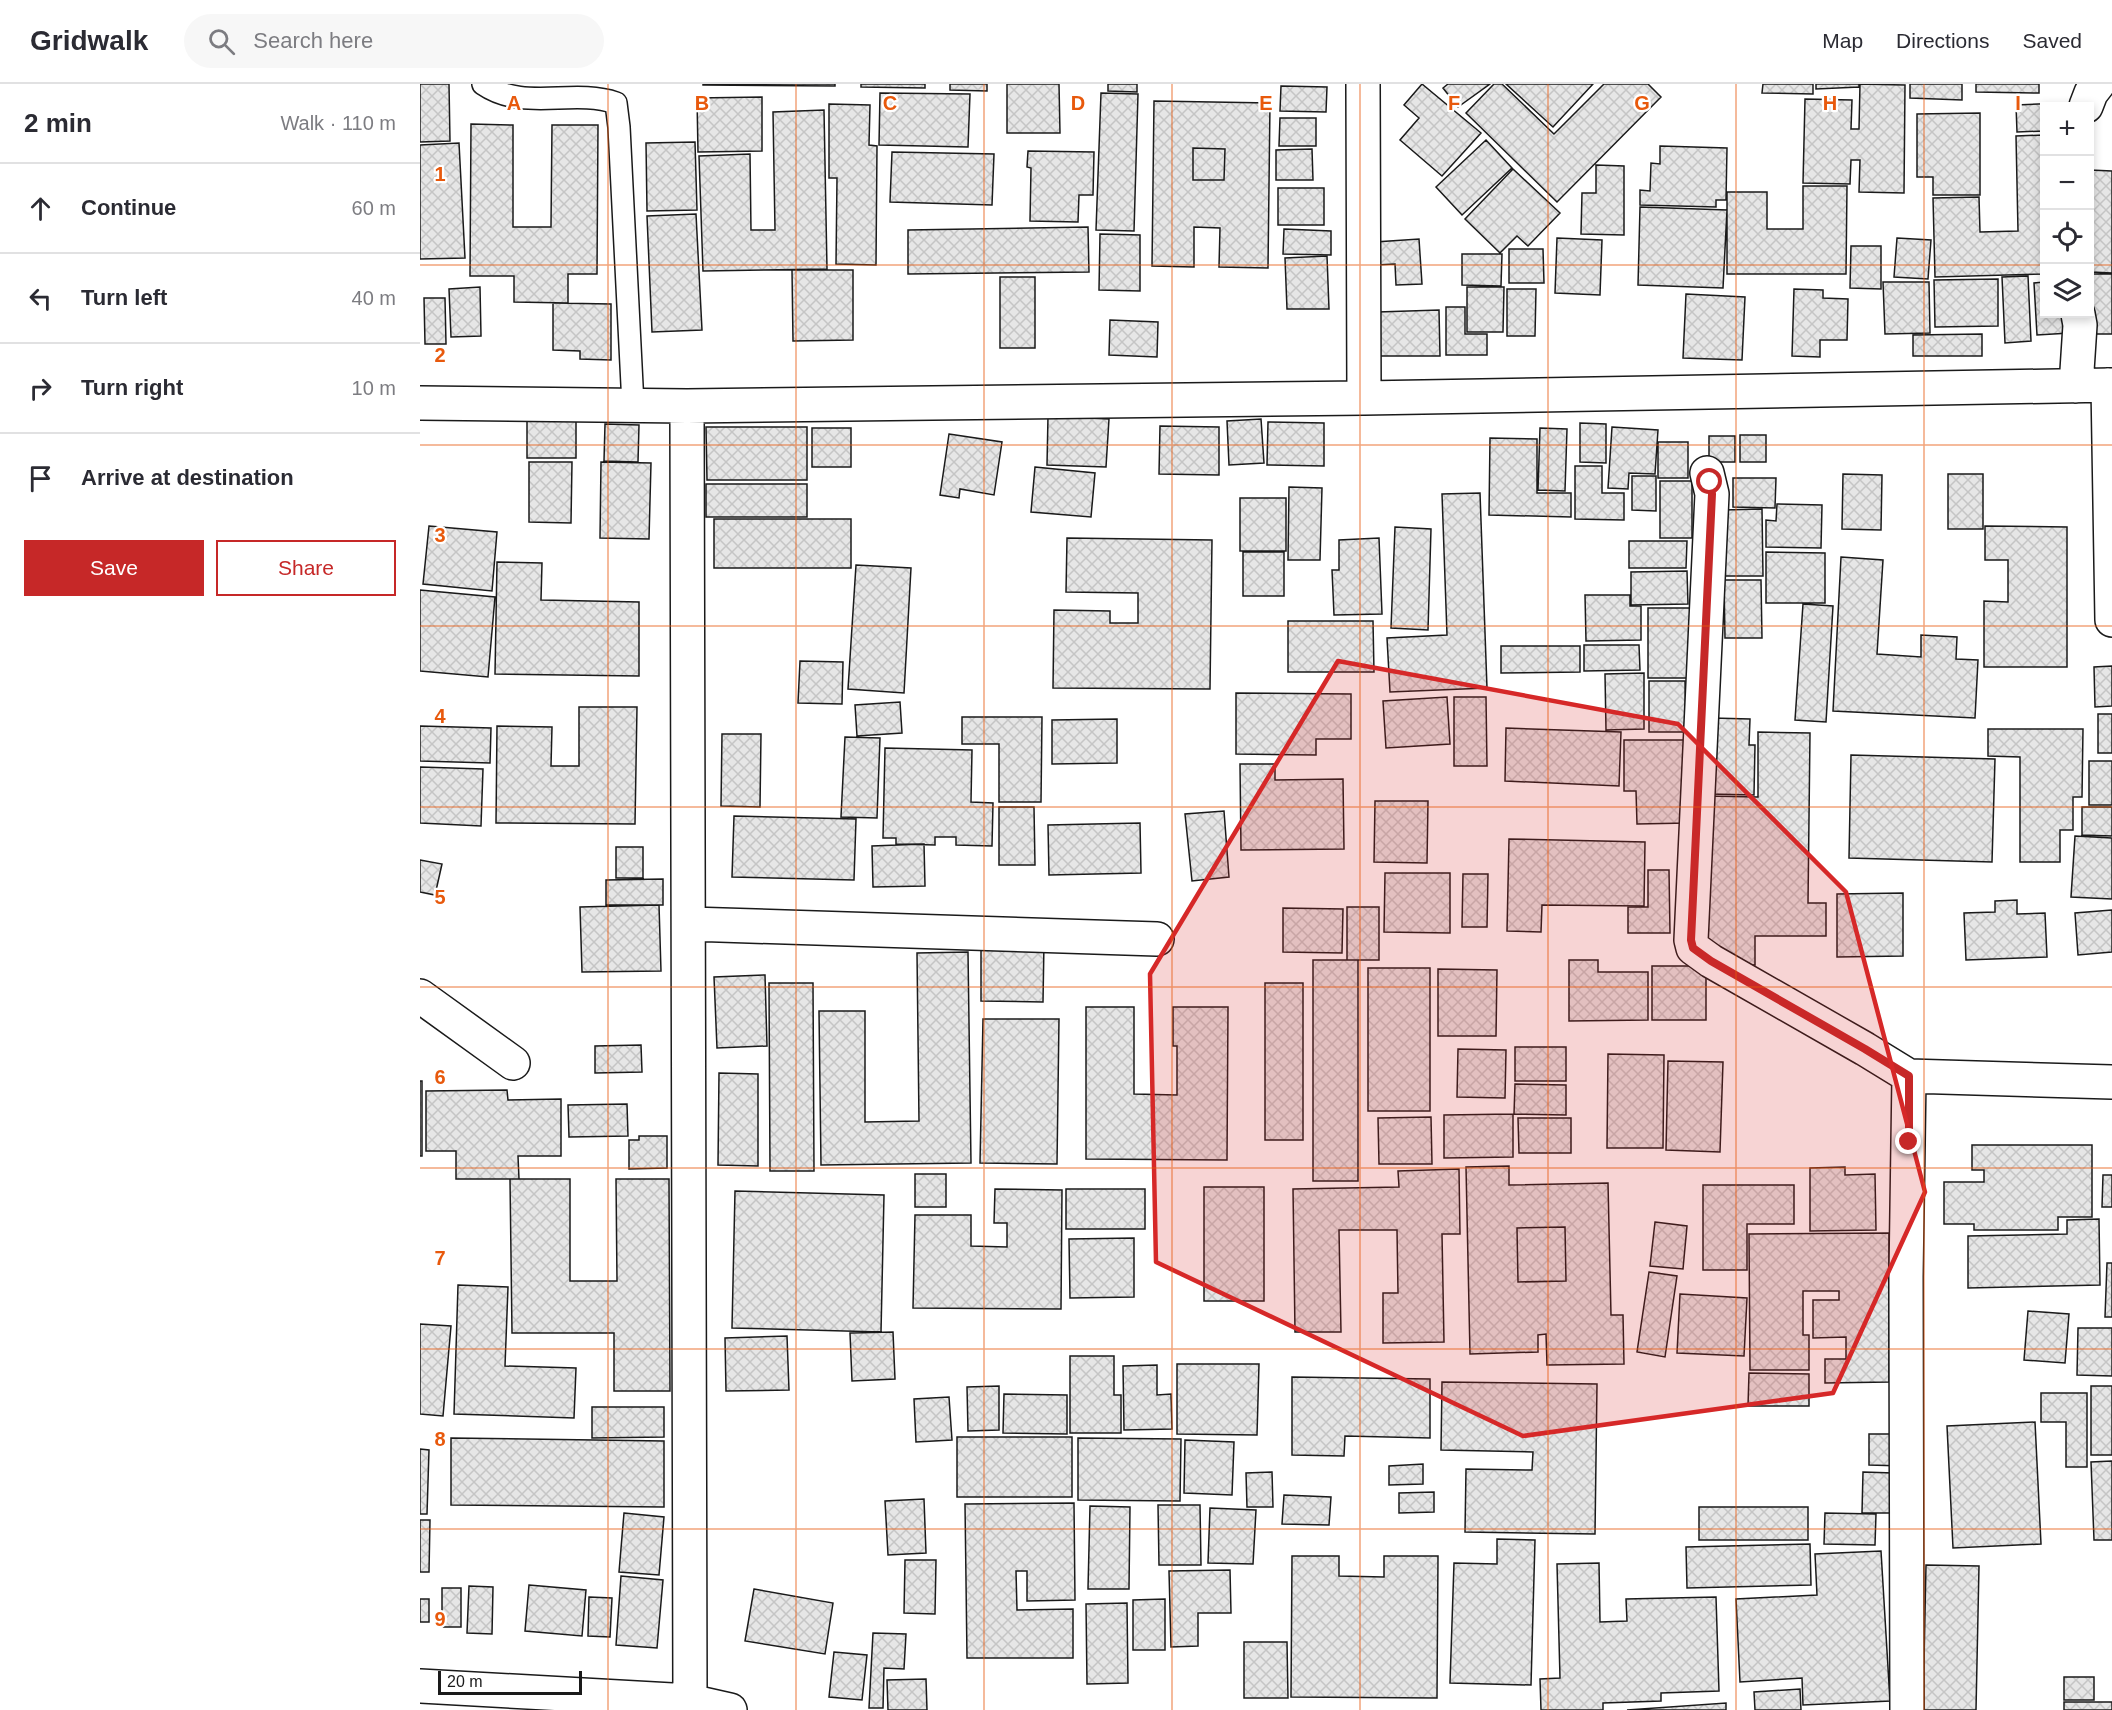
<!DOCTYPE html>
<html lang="en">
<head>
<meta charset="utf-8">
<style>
  body { margin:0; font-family:Helvetica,sans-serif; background:#f7f7f7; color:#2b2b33 }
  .controls { position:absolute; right:18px; top:18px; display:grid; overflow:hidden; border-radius:0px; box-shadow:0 3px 9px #0003 }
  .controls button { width:54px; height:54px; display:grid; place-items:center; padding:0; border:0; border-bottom:2px solid #e1e1e2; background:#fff; color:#2b2b33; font:30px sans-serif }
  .scale { position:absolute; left:18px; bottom:15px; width:144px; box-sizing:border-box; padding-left:6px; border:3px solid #1a1a1a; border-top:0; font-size:16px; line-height:21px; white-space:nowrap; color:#1a1a1a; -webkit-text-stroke:4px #fff; paint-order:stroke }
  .stop { position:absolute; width:18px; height:18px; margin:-14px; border:4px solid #c62828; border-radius:50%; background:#fff }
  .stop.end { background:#c62828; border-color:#fff; box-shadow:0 2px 6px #0008 }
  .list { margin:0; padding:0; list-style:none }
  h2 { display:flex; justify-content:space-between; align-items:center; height:78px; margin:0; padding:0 24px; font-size:26px }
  h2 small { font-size:20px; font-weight:400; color:#7c7c81 }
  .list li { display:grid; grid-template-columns:39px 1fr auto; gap:18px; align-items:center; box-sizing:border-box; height:90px; padding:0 24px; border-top:2px solid #e1e1e2 }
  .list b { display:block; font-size:22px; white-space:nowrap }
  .list em { font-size:20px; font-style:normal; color:#7c7c81 }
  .actions { display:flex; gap:12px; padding:18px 24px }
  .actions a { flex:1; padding:14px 0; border:2px solid #c62828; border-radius:0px; text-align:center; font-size:21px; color:#c62828 }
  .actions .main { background:#c62828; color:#fff }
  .icon { flex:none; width:33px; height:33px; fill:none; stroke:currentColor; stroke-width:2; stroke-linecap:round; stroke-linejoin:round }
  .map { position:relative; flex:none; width:1692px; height:1626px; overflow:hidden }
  header { display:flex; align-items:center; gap:36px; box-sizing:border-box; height:84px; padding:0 30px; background:#fff; border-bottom:2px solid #e1e1e2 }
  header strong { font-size:28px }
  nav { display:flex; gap:33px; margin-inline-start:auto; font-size:21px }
  .search { width:420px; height:54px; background:#f7f7f7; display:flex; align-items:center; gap:15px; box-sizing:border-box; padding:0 21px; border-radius:33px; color:#7c7c81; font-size:22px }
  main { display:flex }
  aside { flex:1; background:#fff }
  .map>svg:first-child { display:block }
  .building { fill:url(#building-cross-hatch); stroke:#1a1a1a; stroke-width:1.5; fill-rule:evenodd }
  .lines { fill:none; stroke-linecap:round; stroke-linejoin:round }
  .lane-casing { stroke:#1a1a1a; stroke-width:24 }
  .street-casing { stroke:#1a1a1a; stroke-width:36 }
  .lane { stroke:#fff; stroke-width:21 }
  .street { stroke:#fff; stroke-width:33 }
  .route { stroke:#c62828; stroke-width:8 }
  .marked { fill:#d62828; fill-opacity:0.2; stroke:#d62828; stroke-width:4.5; stroke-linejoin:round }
  .grid { fill:none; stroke:#e8590c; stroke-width:1.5; stroke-opacity:0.55 }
  .grid-label { font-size:20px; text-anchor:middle; font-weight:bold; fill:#e8590c; stroke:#fff; stroke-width:4.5; stroke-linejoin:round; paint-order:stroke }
</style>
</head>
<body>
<header>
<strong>Gridwalk</strong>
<div class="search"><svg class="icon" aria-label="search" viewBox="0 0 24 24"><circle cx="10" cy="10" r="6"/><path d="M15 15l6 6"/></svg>Search here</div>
<nav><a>Map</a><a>Directions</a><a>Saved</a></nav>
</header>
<main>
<aside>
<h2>2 min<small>Walk · 110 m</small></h2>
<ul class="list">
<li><svg class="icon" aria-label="ahead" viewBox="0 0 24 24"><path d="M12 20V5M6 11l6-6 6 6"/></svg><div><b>Continue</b></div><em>60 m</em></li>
<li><svg class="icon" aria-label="left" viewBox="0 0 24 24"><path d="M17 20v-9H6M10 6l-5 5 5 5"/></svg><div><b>Turn left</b></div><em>40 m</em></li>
<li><svg class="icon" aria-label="right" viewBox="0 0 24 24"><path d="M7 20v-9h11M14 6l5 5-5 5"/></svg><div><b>Turn right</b></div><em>10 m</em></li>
<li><svg class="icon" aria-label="arrive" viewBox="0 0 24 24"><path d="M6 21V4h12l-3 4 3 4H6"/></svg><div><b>Arrive at destination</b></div></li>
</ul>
<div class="actions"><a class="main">Save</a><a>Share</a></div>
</aside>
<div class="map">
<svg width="1692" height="1626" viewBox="0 0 1692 1626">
  <defs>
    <pattern id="building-cross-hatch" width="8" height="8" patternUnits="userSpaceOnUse" patternTransform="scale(1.5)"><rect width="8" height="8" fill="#e6e6e6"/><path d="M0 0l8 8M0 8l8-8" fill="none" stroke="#c5c5c5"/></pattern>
  </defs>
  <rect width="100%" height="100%" fill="#fff"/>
  <path class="building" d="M0,0H29L30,57L0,58Z
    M283,0H415V2L283,1Z
    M441,0H505V4L441,3Z
    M530,0H567V7L530,6Z
    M587,0H639L640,49H587Z
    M688,0H717V8L688,7Z
    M1002,0L1061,49L1022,92L980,56L999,34L984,21Z
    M1028,0H1070L1038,23L1023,4Z
    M1074,0H1082L1134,50L1184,0H1228L1241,13L1137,118L1046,29Z
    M1086,0H1173L1133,43Z
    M1343,0H1393V10L1342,9Z
    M1396,0H1439V3L1396,5Z
    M1440,0L1485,1L1484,109L1439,108L1440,76H1431L1430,100L1383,99L1385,15L1432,16L1431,45H1439Z
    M1490,0H1542V16L1490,14Z
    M1556,0H1619V9L1556,8Z
    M861,2L907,3L906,28L860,27Z
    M460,9L550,10L548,63L459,61Z
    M681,9L718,10L714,147L676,146Z
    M342,13V67L278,68L277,14Z
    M734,17L850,19L848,184L799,183L800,144L774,143V183L732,182ZM773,64L805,65L804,96H773Z
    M1645,19V22H1624V47L1597,48L1596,21Z
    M409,20L450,21L449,61L457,62L456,181L416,180L417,94H409Z
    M404,26L407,185L283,187L279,72L330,70L331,146H355L353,28Z
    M1560,29V111H1513V93H1497V30Z
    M860,34H896V62H859Z
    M51,40L93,41V143H131L132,41H178L177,190H148V219L94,218V192H50Z
    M1624,51V190L1515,193L1513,114L1559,113L1560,148L1598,147L1596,52Z
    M1066,56L1092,84L1042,131L1016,103Z
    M275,58L277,126L227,127L226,59Z
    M39,59L45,174L0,175V61Z
    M1240,62L1307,64L1306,116H1296V123L1220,121V106L1230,107L1231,79L1240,80Z
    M773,64L805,65L804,96H773Z
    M892,65L893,96H856V66Z
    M608,67L674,68L673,111H659L658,138L610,137L611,84L607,83Z
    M472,68L574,70L572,121L470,118Z
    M1176,81L1204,82V151L1161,150L1162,109H1176Z
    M1093,85L1140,129L1108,162L1097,152L1080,169L1045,135Z
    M1670,86L1692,87V189L1671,188L1673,134H1670Z
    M1383,102H1427L1426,190H1307V108H1347V145H1383Z
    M858,104H904V141H858Z
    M1220,123L1307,126L1303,204L1218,201Z
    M276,130L282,246L232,248L227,132Z
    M668,143L669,188L488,190V146Z
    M864,145L911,147V171L863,170Z
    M680,150L720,151V207L679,206Z
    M1137,154L1182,156L1180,211L1135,209Z
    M1477,154L1511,156L1508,195L1474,193Z
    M999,155L1002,200L976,201L975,180L956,181L955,158Z
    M1431,162H1461V205L1430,204Z
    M1089,165H1123L1124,199H1089Z
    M1042,170H1082L1081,202L1042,201Z
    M907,172L909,225H867L865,174Z
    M372,186H433V256L373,257Z
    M1670,190H1692V250H1674L1670,225Z
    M1608,192L1611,257L1585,259L1582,193Z
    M580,193H615V264H580Z
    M1578,195V242L1515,243L1514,196Z
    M1463,198H1509L1510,249L1465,250Z
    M1624,198V230H1649L1650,249L1617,251L1614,199Z
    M60,203L61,252L31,253L29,205Z
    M1047,203H1084L1083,248H1047Z
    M1087,205H1116L1115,252H1087Z
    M1374,205L1403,206V214L1428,215L1427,256H1400V273L1372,272Z
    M1266,210L1325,213L1322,276L1263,274Z
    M4,214H25L26,260H5Z
    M133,219L191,220V276L160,275V267L133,266Z
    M1026,223H1045V250H1067V271H1026Z
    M1019,226L1020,272H959L958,228Z
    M690,236L738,238L737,273L689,271Z
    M1562,250V272H1493V251Z
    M628,332L689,335L686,383L627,381Z
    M107,335H156V374H107Z
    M841,335L844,379L809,381L807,337Z
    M848,338L904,339V382L847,381Z
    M1160,339L1186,340V379L1160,378Z
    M185,340L219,341L218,378L184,377Z
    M740,342L799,343V391L739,390Z
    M286,343H387V396H287Z
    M1192,343L1238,346L1235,390L1209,389L1208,405L1188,404Z
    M392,344H431V383H392Z
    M1120,344L1147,345L1145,407L1118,406Z
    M529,350L582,358L574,411L540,405L539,414L520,411Z
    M1320,351H1346V378H1320Z
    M1289,352H1315V378H1289Z
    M1070,354L1117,355V409H1151V433L1069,431Z
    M1238,358H1268V394H1238Z
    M109,378H152L151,439L109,438Z
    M181,378L231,379L229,455L180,454Z
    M1155,382H1182V409H1204V436L1155,435Z
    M615,383L675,389L671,433L611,428Z
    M1423,390L1462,391L1461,446L1422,445Z
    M1528,390H1563V445H1528Z
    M1212,392H1236V427L1212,426Z
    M1313,394H1356L1355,424L1313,423Z
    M1240,397H1272V454H1240Z
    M286,400H387V433H286Z
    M869,403L902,404L900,476H868Z
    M1060,409L1067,604L970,608L967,554L1027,551L1022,410Z
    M820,414H866V467H820Z
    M1357,420L1402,421L1401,464L1346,463V436L1356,437Z
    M1342,425L1343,492H1303V426Z
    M294,435H431V484H294Z
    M9,442L77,448L72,507L3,500Z
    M1565,442L1647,443V583H1564V517L1588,518V476H1565Z
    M975,443L1011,445L1008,546L971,544Z
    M647,454L792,456L790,605L633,604L634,526L690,527V539H718V509L646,508Z
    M959,454L962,530L914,531L912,486H919V456Z
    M1209,457H1267L1266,484H1209Z
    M823,468H864V512H823Z
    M1346,468L1405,469V519H1346Z
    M1421,473L1463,476L1457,570L1501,573V551L1537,553L1536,575L1558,576L1555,634L1413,627Z
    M77,478L122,479L121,516L219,518V592L75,590Z
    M436,481L491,484L484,609L428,605Z
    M1267,487L1268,520L1211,521V488Z
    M1304,496H1341L1342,554H1305Z
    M0,506L75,513L68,593L0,587Z
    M1165,511H1210V522H1221V556L1166,557Z
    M1383,520L1413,522L1406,638L1375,636Z
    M1228,524H1270V594H1228Z
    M868,537H953L954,588H868Z
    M1164,561H1219L1220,586L1164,587Z
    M1081,562H1160V588L1081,589Z
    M380,577L423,578L422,620L378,619Z
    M1692,582V622L1675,623L1674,583Z
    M1224,589V645L1186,646L1185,590Z
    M1229,597H1265L1266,648H1229Z
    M816,609L931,610V655H896V671L816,670Z
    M1027,613L1030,660L966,664L963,617Z
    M1034,613H1066L1067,682H1034Z
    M480,618L482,649L437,652L435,621Z
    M159,623H217L215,740L76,739L77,642L132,643L131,682H159Z
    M1678,630H1692V669H1678Z
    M542,633H622L621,718H579V660H542Z
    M1292,634L1330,635L1329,661H1335L1334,711L1289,710Z
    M697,635V679L632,680V636Z
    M0,642L71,644L70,679L0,677Z
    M1086,644L1201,648L1199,702L1085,697Z
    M1568,645H1663L1662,713H1653V746H1640V778H1600V673L1568,672Z
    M1338,648L1390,649L1388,819H1406V852H1335V881H1307L1284,863L1286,712L1338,713Z
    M302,650H341L340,723L301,722Z
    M425,653L460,654L457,734L421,733Z
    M1204,656H1267L1268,739L1217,740L1216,707H1204Z
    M465,664L552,666L551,718L573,719L572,762L536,761V753H515V761L476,760V754H463Z
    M1431,671L1575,675L1572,778L1429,774Z
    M1669,677H1692V721H1669Z
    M820,680H855V696L923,695L924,765L821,766Z
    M0,683L63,685L61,742L0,739Z
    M955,717H1008L1007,779L954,778Z
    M579,723H614L615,781H579Z
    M1662,723H1692V752L1662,751Z
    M804,727L809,793L772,797L765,730Z
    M314,732L436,735L434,796L312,793Z
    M720,739L721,789L629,791L628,741Z
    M1655,752L1692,754V815L1651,813Z
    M1089,755L1225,758L1224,822L1122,821L1121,848L1087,847Z
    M504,760L505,802L453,803L452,762Z
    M196,763H223V794H196Z
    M0,776L22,780L15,811L0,808Z
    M1228,786H1249L1250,849H1208V823H1228Z
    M965,789H1030V849L964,848Z
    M1043,790H1068L1067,843H1042Z
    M243,795V821H186V796Z
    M1483,809V872L1417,873V810Z
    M1597,816V830L1625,829L1627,873L1546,876L1544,829L1575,828V817Z
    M239,821L241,887L162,888L160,823Z
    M927,823H959V876H927Z
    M863,824L923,825L922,869L863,868Z
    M1692,826V868L1658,871L1655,829Z
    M561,858H624L623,918L561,917Z
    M548,868L551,1079L401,1081L399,927H445V1038L499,1037L497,869Z
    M893,876H938V1097H893Z
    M1149,876H1178V888H1228V936L1149,937Z
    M1232,882H1286V936H1232Z
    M948,884H1010V1027H948Z
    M1018,885L1077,886L1076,952H1018Z
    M345,891L347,962L297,964L294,893Z
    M349,899H393L394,1087H350Z
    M845,899H883V1056H845Z
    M666,923H714V1010L757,1011V962H753V923H808L807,1076L666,1075Z
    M563,935H639L637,1080L560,1079Z
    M221,961L222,988L175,989V962Z
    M1095,963H1146V997H1095Z
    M1038,965L1086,966L1085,1014L1037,1013Z
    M1188,970L1244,971L1243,1064H1187Z
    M1248,977L1303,978L1300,1068L1246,1066Z
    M299,989L338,990V1082L298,1081Z
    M0,997H2V1072H0Z
    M1095,1000L1146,1001V1031L1094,1030Z
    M87,1006L88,1016L141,1015V1072H98L99,1095H36V1067H6V1007Z
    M207,1020L208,1052L149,1053L148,1021Z
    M1093,1030V1073L1024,1074V1031Z
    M1011,1033L1012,1080H959L958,1034Z
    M1098,1034H1151V1069H1099Z
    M219,1052H247V1084L209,1085V1056H219Z
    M1552,1061H1672V1133H1638V1146H1554V1140H1524V1098H1564V1086H1552Z
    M1089,1082V1101L1188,1099L1191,1231H1203L1204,1280L1127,1281L1126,1250L1118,1251V1268L1050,1270L1046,1083ZM1145,1143L1146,1197L1098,1198L1097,1144Z
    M1425,1083V1091L1455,1090L1456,1146L1390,1147V1084Z
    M1039,1085L1040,1150H1022L1024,1258L963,1259V1209H978L977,1146H919L921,1248H875L873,1105L979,1103L978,1087Z
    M495,1090H526V1123H495Z
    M1683,1091H1692V1123H1682Z
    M90,1095H150V1197H197L196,1095H249L250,1307H194V1249H92Z
    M1283,1101H1374V1140H1327V1186H1283Z
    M784,1103H844V1217H784Z
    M575,1105L642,1106L641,1225L493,1224L495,1131H551V1162L587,1163V1139H574Z
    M646,1105H725V1145H646Z
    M315,1107L464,1111L461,1248L312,1244Z
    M1679,1135L1680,1201L1548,1204V1152L1647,1150V1136Z
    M1235,1138L1267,1142L1263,1185L1230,1182Z
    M1145,1143L1146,1197L1098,1198L1097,1144Z
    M1469,1149V1298L1405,1299V1275H1426V1253L1393,1254V1216H1419V1207H1383V1251H1389V1286H1330L1329,1150Z
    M714,1154V1213L650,1214L649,1155Z
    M1687,1179H1692V1233H1685Z
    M1229,1188L1257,1192L1245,1273L1217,1268Z
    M38,1201L88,1203L85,1282L156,1284L154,1334L34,1330Z
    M1260,1210L1327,1214L1324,1272L1257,1269Z
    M1608,1227L1649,1230L1645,1279L1604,1276Z
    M0,1240L31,1242L23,1332L0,1330Z
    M1658,1244H1692V1292L1657,1291Z
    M473,1248L475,1295L432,1297L430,1249Z
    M367,1252L369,1306L306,1307L305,1254Z
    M650,1272H694V1311H701V1349H650Z
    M757,1280H839L837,1351L757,1350Z
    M737,1281V1311L751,1310L752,1345L704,1346L703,1282Z
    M1329,1289L1389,1290V1322H1328Z
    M872,1293L1010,1295V1354L925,1352L924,1372L872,1371Z
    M1022,1298L1177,1300L1175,1450L1045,1448L1046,1385L1112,1386L1113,1368L1021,1366Z
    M579,1302V1346L548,1347L547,1303Z
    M1671,1302H1692V1371H1671Z
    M1621,1309H1667V1383H1646V1338H1621Z
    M584,1310L647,1311V1350L583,1349Z
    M529,1313L532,1356L496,1358L494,1315Z
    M172,1323H244V1353L172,1354Z
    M1615,1338L1621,1460L1533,1464L1527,1342Z
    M1449,1350H1484L1483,1382L1449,1381Z
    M537,1353H652V1413H537Z
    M31,1354L244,1357V1423L31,1421Z
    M658,1354L761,1355L760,1417L658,1416Z
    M765,1356L814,1358L812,1411L764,1409Z
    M0,1365L9,1366L7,1430H0Z
    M1692,1377V1456H1674L1671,1378Z
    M1003,1380V1400L969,1401V1382Z
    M852,1388L853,1423H827L826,1389Z
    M1443,1388L1473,1389V1429H1442Z
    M1014,1408V1428L979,1429V1409Z
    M864,1411L911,1413L909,1441L862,1440Z
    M504,1415L506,1469L468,1471L465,1417Z
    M654,1419L655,1516L607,1517V1487H596L597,1526L653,1525V1574H547L545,1420Z
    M738,1421H780L781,1481H739Z
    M670,1422L710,1423L709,1505H668Z
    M1279,1423H1388V1456H1279Z
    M790,1424L836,1426L833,1480L788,1479Z
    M204,1429L244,1433L239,1491L199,1488Z
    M1405,1429L1456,1430L1455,1461L1404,1460Z
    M0,1436H10L9,1488H0Z
    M1077,1455L1115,1456L1111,1601L1030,1599L1034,1479L1077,1480Z
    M1390,1460L1391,1501L1267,1504L1266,1463Z
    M1461,1467L1470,1617L1383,1621L1382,1594L1320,1598L1316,1515L1397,1511L1395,1470Z
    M872,1472H919V1492L964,1493V1472H1018L1017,1614L871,1613Z
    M485,1476H516L515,1530L484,1529Z
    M1179,1479L1180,1538L1207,1537L1206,1515L1296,1513L1299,1607L1241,1609V1617L1183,1619V1626H1121L1120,1595L1140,1594L1137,1480Z
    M1506,1481L1559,1482L1556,1626H1503Z
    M810,1486L811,1529H778V1562L751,1563L749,1487Z
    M201,1492L243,1496L237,1564L196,1561Z
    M109,1501L166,1506L162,1552L105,1547Z
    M49,1502L73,1503L72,1550L47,1549Z
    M22,1504H41V1543H22Z
    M334,1505L413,1519L405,1570L325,1557Z
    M169,1513L192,1514L190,1553L168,1552Z
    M0,1515H9V1538H0Z
    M745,1515V1566H713V1516Z
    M707,1519L708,1599L667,1600L666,1520Z
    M453,1549L486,1550L484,1585L464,1584L463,1624H449Z
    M824,1558H867L868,1614H824Z
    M414,1568L447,1571L442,1616L409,1613Z
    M1644,1593H1674V1616H1644Z
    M506,1595L507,1626H468L467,1596Z
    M1380,1605L1381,1626H1335L1334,1608Z
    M1644,1618H1692V1626H1644Z
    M1306,1619V1626H1207Z"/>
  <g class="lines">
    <defs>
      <path id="lane" d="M63,0C104,28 152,4 196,19L199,43L213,321"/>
      <path id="street" d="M943,0L944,314
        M1666,22L1671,9L1678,0
        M1688,301L1692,536
        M1656,302L1660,241L1658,230
        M0,319L267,322L944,314L1692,301
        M267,322L270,1617
        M1287,389L1292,410L1271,856L1273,864L1291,877L1445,965L1489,992
        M270,840L737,855
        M0,912L93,979
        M0,1602L270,1617L310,1626
        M1487,1626L1486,1193L1489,992L1692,998"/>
    </defs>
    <use href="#lane" class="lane-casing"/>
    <use href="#street" class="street-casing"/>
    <use href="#lane" class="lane"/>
    <use href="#street" class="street"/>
  </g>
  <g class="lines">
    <path class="route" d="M1290,398L1292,410L1271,856L1273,864L1291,877L1445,965L1489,992V1058"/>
  </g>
  <path class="marked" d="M918,577L1258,640L1426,808L1505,1108L1413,1309L1103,1352L736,1178L730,890Z"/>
  <path class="grid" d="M188,0V1626M376,0V1626M564,0V1626M752,0V1626M940,0V1626M1128,0V1626M1316,0V1626M1504,0V1626M0,181H1624M1670,181H1692M0,361H1692M0,542H1692M0,723H1692M0,903H1692M0,1084H1692M0,1265H1692M0,1445H1692"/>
  <g class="grid-label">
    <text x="94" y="26">A</text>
    <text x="282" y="26">B</text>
    <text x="470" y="26">C</text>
    <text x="658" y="26">D</text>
    <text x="846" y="26">E</text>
    <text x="1034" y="26">F</text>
    <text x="1222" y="26">G</text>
    <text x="1410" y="26">H</text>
    <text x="1598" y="26">I</text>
    <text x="20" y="97">1</text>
    <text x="20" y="278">2</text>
    <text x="20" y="458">3</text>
    <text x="20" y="639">4</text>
    <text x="20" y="820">5</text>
    <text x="20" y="1000">6</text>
    <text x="20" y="1181">7</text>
    <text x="20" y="1362">8</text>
    <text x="20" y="1542">9</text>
  </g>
</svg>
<div class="controls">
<button>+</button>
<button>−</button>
<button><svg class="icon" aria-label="locate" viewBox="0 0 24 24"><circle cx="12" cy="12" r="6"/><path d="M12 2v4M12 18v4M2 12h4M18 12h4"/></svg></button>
<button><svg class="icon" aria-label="layers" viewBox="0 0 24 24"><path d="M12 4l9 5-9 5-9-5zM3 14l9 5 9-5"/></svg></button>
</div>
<div class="scale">20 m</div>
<div class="stop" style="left:1290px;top:398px"></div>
<div class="stop end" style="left:1489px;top:1058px"></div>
</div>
</main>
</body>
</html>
